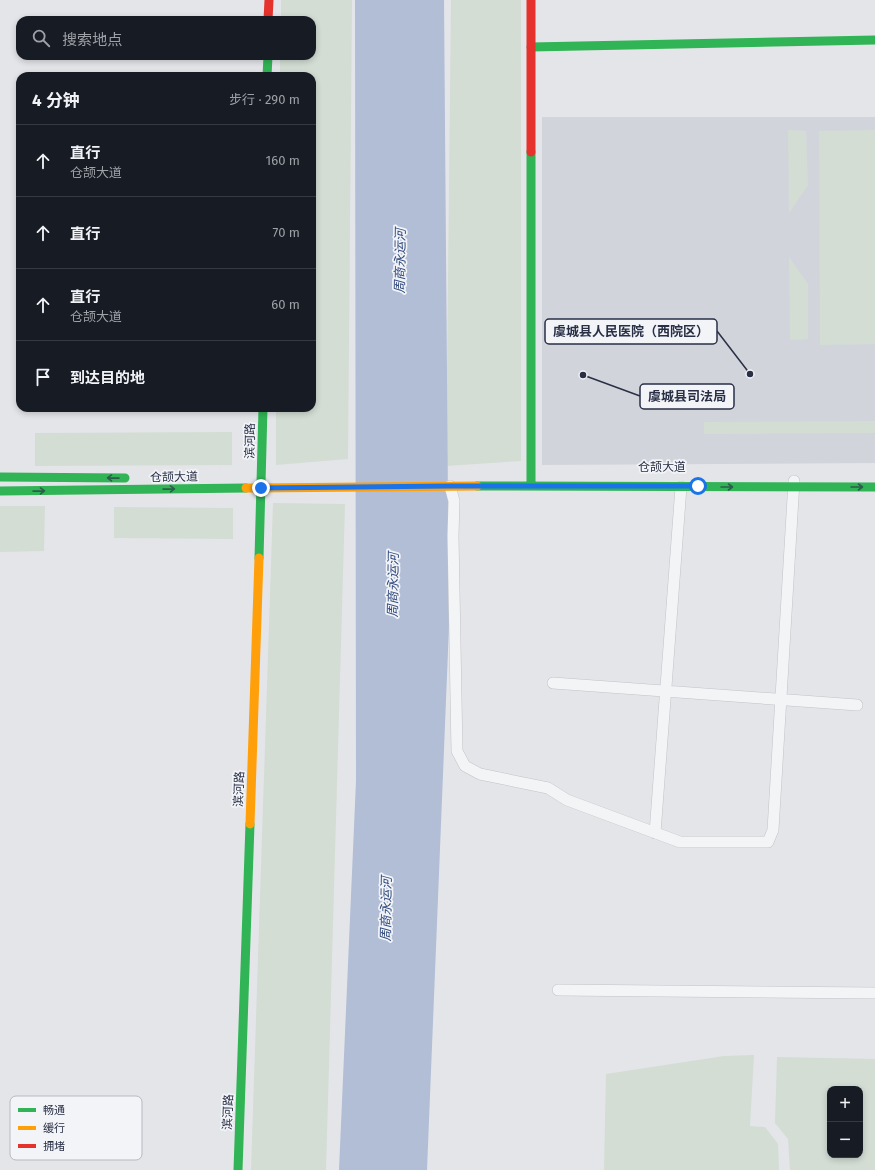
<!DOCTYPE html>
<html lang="zh">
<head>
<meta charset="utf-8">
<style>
  body { margin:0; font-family:"Fira Sans","Noto Sans SC",sans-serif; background:#242831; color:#f1f3f6 }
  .controls { position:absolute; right:12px; bottom:12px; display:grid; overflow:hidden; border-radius:8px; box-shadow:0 2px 6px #0003 }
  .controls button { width:36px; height:36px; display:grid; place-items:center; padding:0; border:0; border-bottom:1px solid #363941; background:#171b24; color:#f1f3f6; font:20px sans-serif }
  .stop { position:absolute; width:12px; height:12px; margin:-9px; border:3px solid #1a73e8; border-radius:50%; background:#fff }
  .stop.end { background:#1a73e8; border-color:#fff; box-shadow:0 1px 4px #0008 }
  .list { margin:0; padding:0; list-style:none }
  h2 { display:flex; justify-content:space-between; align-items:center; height:52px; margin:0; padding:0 16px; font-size:17px }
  h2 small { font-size:13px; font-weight:400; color:#9ea1a6 }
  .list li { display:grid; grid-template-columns:26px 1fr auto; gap:12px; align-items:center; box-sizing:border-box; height:72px; padding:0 16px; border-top:1px solid #363941 }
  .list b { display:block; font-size:15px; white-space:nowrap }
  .list p { margin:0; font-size:13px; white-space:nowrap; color:#9ea1a6 }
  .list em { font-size:13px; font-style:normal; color:#9ea1a6 }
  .icon { flex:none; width:22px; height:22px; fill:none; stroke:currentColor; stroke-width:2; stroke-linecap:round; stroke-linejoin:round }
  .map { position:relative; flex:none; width:875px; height:1170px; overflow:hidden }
  .search { position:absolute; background:#171b24; box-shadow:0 2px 6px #0003; left:16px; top:16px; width:300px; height:44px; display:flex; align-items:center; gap:10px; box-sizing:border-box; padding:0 14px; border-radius:12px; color:#9ea1a6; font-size:15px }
  .panel { position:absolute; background:#171b24; box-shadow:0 2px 6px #0003; left:16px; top:72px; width:300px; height:340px; border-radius:12px }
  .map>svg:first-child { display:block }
  .built { fill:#d2d4dc }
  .green { fill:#d3ddd4; fill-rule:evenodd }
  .water { fill:#b1bed6 }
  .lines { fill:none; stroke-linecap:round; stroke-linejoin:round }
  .street-casing { stroke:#c2c3c7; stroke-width:12 }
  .street { stroke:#f3f4f6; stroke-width:11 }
  .fast { stroke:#30b455; stroke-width:9 }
  .slow { stroke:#ff9f0a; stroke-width:9 }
  .jam { stroke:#e5322d; stroke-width:9 }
  .oneway { stroke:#2b5e4b }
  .route { stroke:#1a73e8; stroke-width:5 }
  .labels { text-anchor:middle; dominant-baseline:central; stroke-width:3.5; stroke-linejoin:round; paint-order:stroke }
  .street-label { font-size:12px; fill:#292f45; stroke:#f2f4f8 }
  .water-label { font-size:13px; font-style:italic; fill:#2f487c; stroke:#f2f4f8 }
  .key { fill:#f2f4f8; stroke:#b6b9c2; stroke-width:1 }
  .key-label { font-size:11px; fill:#292f45 }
  .leader { fill:none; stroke:#292f45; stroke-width:1.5 }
  .callout-dot { fill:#292f45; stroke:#f2f4f8; stroke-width:1.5 }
  .callout { fill:#f2f4f8; stroke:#292f45; stroke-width:1.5 }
  .callout-label { font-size:13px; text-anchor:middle; font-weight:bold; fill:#292f45 }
</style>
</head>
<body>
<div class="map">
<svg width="875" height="1170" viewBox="0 0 875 1170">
  <rect width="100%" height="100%" fill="#e4e5e9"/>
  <path class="built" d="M542,117H875V463L542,465Z"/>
  <path class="green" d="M281,0H352L348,459L276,465V408H312V76H280V56H312V20H281Z
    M451,0H521V461L446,466Z
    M788,130L806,131L808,185L789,213Z
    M875,130V344L820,345L819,131Z
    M789,257L808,284V339L790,340Z
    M875,421V433L704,434V422Z
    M232,432V465L35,466V433Z
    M273,503L345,504L326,1170H251Z
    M0,506H45L44,551L0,552Z
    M114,507L233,508V539L114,538Z
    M754,1055L750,1126L765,1127L778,1144L779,1170H604L606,1074L724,1056Z
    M777,1057L875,1059V1170H790L788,1139L775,1123ZM830,1089H860V1155H830Z"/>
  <path class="water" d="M355,0H444L449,626L427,1170H339L356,781Z"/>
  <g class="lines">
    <defs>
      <path id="street" d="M450,486L454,501L453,536L457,751L465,766L480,774L548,788L567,800L680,842H768L773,830L794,481
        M553,683L857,705
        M655,833L681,487
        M558,990L875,993"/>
    </defs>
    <use href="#street" class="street-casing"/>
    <use href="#street" class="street"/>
    <path class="fast" d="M531,47L875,40
      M267,76L268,56
      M531,152V486
      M0,477L125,478
      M477,486L875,487
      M0,491L246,488
      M259,558L263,408
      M238,1170L250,824"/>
    <path class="slow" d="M246,488L477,486
      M250,824L259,558"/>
    <path class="jam" d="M531,0V152
      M268,20L269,0"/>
  </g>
  <defs><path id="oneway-shaft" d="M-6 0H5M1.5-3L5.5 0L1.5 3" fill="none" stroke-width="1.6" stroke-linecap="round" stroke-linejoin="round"/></defs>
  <g class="oneway">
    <use href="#oneway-shaft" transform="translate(113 478) rotate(-179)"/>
    <use href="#oneway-shaft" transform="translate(727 487)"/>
    <use href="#oneway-shaft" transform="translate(857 487)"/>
    <use href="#oneway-shaft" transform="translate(169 489) rotate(-1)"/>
    <use href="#oneway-shaft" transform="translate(39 491) rotate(-1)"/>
  </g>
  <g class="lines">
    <path class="route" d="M261,488L450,486H698"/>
  </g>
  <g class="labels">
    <g class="street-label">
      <text transform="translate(250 441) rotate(-89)">滨河路</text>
      <text x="662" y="467">仓颉大道</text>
      <text transform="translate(174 477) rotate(-1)">仓颉大道</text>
      <text transform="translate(239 789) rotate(-88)">滨河路</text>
      <text transform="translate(228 1112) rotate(-88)">滨河路</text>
    </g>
    <g class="water-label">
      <text transform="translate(400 261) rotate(-89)">周商永运河</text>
      <text transform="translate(393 585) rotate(-89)">周商永运河</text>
      <text transform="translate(386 909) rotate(-89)">周商永运河</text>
    </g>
  </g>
  <rect x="10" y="1096" width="132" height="64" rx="6" class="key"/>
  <rect x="18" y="1108" width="18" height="4" fill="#30b455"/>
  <rect x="18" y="1126" width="18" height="4" fill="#ff9f0a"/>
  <rect x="18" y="1144" width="18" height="4" fill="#e5322d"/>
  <g class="key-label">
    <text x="43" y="1114">畅通</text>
    <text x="43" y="1132">缓行</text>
    <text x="43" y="1150">拥堵</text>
  </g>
  <path class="leader" d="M750 374L717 331M583 375L640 396"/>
  <g class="callout-dot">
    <circle cx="750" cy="374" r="4"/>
    <circle cx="583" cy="375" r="4"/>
  </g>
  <g class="callout">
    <rect x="545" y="319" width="172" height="25" rx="4"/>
    <rect x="640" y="384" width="94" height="25" rx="4"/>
  </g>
  <g class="callout-label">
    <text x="631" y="336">虞城县人民医院（西院区）</text>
    <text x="687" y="401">虞城县司法局</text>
  </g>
</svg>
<div class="controls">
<button>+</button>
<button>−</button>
</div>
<div class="stop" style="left:698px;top:486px"></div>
<div class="stop end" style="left:261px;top:488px"></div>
<div class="search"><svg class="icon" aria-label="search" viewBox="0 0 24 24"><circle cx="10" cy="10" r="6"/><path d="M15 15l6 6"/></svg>搜索地点</div>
<section class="panel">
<h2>4 分钟<small>步行 · 290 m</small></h2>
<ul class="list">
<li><svg class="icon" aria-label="ahead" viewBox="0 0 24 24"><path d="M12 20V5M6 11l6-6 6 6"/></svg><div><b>直行</b><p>仓颉大道</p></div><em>160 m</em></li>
<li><svg class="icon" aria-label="ahead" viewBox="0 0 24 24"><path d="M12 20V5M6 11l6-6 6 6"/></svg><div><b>直行</b></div><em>70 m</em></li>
<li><svg class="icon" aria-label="ahead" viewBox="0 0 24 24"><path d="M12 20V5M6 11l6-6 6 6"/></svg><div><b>直行</b><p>仓颉大道</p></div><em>60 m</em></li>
<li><svg class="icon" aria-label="arrive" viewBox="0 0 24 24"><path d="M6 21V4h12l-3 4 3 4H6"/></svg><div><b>到达目的地</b></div></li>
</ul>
</section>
</div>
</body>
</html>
